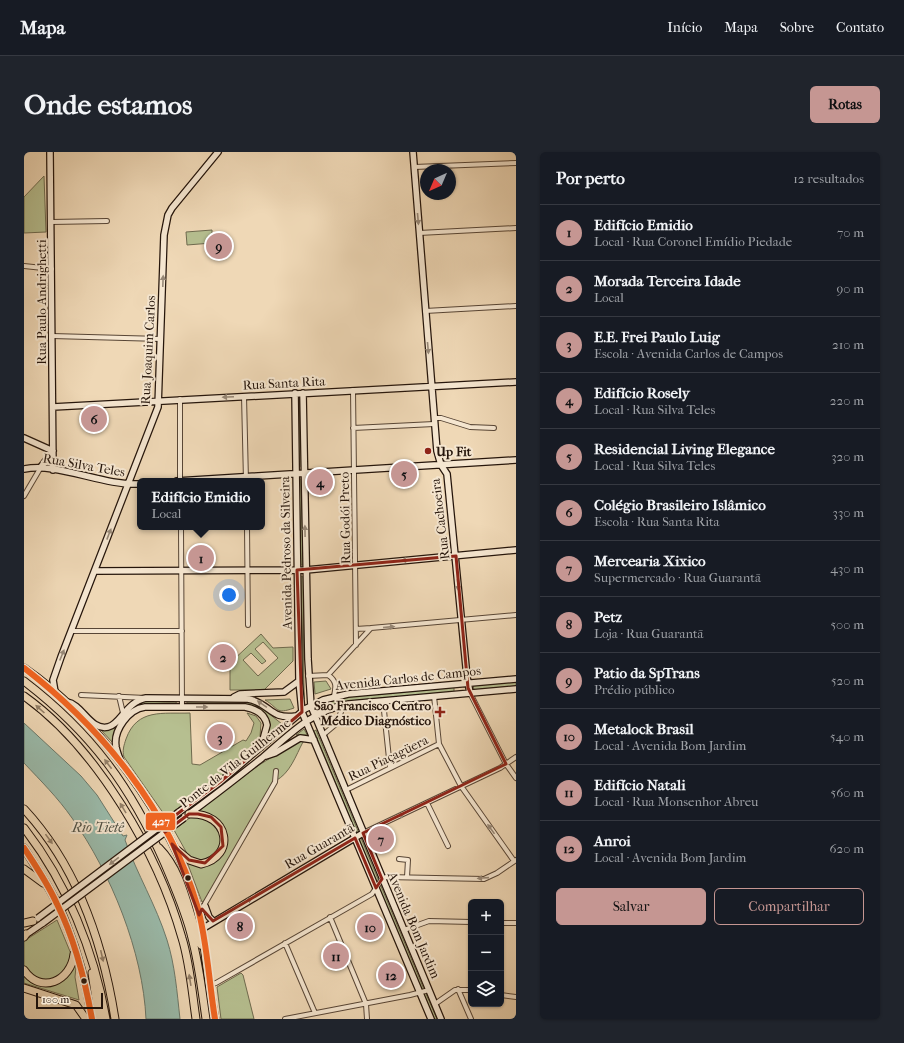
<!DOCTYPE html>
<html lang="pt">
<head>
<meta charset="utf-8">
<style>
  body { margin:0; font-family:"IM FELL French Canon",serif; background:#20242c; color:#f1f3f6 }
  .controls { position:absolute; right:12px; bottom:12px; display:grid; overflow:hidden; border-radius:6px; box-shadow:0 1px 3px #0004 }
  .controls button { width:36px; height:36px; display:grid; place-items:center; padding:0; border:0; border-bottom:1px solid #363941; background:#171b24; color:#f1f3f6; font:20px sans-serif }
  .compass { position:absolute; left:396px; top:12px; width:36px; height:36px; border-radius:50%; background:#171b24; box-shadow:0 1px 3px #0004; rotate:224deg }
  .scale { position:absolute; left:12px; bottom:10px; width:67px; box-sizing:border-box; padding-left:4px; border:2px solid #25150b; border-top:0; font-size:11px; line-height:14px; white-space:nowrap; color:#25150b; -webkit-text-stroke:3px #f5e6d0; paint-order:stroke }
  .you { position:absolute; left:205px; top:443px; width:14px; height:14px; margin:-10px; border:3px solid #fff; border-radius:50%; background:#1a73e8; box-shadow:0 0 0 6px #1a73e833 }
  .badge { display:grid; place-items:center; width:26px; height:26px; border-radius:50%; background:#c59692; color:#111; font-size:13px; font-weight:700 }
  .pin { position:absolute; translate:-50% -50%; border:2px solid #fff; box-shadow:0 1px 4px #0006 }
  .popup { position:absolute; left:113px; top:326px; width:128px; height:52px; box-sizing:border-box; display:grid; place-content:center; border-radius:6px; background:#171b24; filter:drop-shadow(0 1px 3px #0005); font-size:13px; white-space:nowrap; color:#9ea1a6 }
  .popup b { font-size:15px; color:#f1f3f6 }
  .popup::after { content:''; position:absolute; left:50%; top:100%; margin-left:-8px; border:8px solid transparent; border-top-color:#171b24 }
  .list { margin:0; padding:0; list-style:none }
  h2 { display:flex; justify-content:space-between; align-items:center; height:52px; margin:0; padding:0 16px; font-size:17px }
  h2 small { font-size:13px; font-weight:400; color:#9ea1a6 }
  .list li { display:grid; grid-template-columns:26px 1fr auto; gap:12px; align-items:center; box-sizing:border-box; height:56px; padding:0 16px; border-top:1px solid #363941 }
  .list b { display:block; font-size:15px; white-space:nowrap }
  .list p { margin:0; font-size:13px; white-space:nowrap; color:#9ea1a6 }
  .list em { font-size:13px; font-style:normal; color:#9ea1a6 }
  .actions { display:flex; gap:8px; padding:12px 16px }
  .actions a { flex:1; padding:9px 0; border:1px solid #c59692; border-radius:6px; text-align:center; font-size:14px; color:#c59692 }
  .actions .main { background:#c59692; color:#111 }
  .icon { flex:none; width:22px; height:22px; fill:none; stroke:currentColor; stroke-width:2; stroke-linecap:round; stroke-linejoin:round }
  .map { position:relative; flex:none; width:492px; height:867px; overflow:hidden; border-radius:6px }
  header { display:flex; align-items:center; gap:24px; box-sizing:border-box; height:56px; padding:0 20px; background:#171b24; border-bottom:1px solid #363941 }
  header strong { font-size:19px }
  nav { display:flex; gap:22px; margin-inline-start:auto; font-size:14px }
  .intro { display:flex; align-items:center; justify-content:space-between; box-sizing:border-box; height:96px; padding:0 24px }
  h1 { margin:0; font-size:28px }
  .button { padding:10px 18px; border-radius:6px; background:#c59692; color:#111; font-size:14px; font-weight:700 }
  main { display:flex; gap:24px; padding:0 24px }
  aside { flex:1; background:#171b24; border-radius:6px; box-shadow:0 1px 3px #0004 }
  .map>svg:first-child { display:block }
  .green { fill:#b6bf90; stroke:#6e6a4e; fill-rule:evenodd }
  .water { fill:#9abaaa; stroke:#6b786a }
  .pier { fill:#efd8b6 }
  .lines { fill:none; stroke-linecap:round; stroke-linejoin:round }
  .street-casing { stroke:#584636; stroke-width:6 }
  .secondary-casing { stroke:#25150b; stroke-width:8 }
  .highway-casing { stroke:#25150b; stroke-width:9 }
  .street { stroke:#f5e6d0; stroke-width:4 }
  .secondary { stroke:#f5e6d0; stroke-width:5.5 }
  .highway { stroke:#efd8b6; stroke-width:7 }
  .secondary-bridge-casing { stroke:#25150b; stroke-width:8; stroke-linecap:butt }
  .secondary-bridge { stroke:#f5e6d0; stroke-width:5.5 }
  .bus-1-casing { stroke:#f5e6d0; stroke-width:9 }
  .bus-1 { stroke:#f26522; stroke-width:6 }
  .oneway { fill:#978877 }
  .oneway2 { fill:#948069 }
  .marked { fill:none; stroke:#8f2418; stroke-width:3; stroke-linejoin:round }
  .poi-dot { fill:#8f2418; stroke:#f5e6d0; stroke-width:1.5 }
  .bus-dot { fill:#25150b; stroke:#f5e6d0; stroke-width:1.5 }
  .labels { text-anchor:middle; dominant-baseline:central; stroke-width:4; stroke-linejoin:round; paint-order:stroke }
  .street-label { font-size:13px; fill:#25150b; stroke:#f5e6d0 }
  .poi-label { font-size:13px; font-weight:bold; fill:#25150b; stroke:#f5e6d0; text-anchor:start }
  .water-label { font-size:14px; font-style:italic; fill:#4e4f43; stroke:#f5e6d0 }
  .line-badge { stroke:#f5e6d0; stroke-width:1.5 }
  .badge-label { font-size:11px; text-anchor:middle; font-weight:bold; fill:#fff }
</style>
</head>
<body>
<header>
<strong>Mapa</strong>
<nav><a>Início</a><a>Mapa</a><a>Sobre</a><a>Contato</a></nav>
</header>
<div class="intro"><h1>Onde estamos</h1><a class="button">Rotas</a></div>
<main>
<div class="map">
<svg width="492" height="867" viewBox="0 0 492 867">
  <rect width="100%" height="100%" fill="#efd8b6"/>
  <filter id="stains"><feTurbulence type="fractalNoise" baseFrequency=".005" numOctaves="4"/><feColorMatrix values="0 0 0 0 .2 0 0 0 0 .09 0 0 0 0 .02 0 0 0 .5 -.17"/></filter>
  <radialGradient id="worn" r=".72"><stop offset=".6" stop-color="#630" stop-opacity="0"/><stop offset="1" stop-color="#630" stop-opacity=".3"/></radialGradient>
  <path class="green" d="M20,24L22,80L0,81V45Z
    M188,78V91L163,93L162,80Z
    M274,247H276V315L275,316Z
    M275,327H277L279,413H277Z
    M277,424L279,425L280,547Z
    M237,482L249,496L269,495V509L240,538H206V511ZM239,490L254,506L234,524L219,508L227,501L238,512L242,509L231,497Z
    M302,529L307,537L291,542L290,530Z
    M492,529V534L450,538L449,533Z
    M430,535V540L324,549L296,558L294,553L324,544Z
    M266,547L270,556C251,563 255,556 241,548Z
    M151,550L153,551L152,553H118L93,578L89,591L77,578C93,576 99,559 112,552C124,547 138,551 151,550Z
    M163,550H225L234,553L258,572L241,587C242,583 246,578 246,573C245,566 240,559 234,556C221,549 179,553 163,553Z
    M166,561L168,612L176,613L219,588L222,589L227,581L230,571L223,561L232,564L237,571L236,584L230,596L193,628L142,665L100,605C98,599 100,593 102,587C113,556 139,562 166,561Z
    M280,577L287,590L284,588L279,590C272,603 266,622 251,629L181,748L178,750L163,710L165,705L150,678L232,615L283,583H272Z
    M292,578L399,835L413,867H410L398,840L290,579Z
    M33,768L52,814L51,825L55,848L0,831V789Z
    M217,821L219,823L230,867H197L193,835Z"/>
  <path class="water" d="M0,571L57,624L73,643L99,684L103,683L101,688C113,722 132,753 143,788C151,813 153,840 156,867H122C119,800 87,721 48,666C34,646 17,629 0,611Z"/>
  <path class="pier" d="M105,693L110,707L82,728L76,715Z"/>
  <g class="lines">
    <defs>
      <path id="street" d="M390,15L492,11
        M27,70L83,69
        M395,81L492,76
        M0,114L28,117
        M401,159L492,154
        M28,184L137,187
        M329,238L332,493
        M220,244L222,329
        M410,266H417L446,275L470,276
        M329,276L410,272
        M156,329V247
        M0,344L17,315
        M157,375L158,555
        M223,375L224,473
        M332,477L347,476
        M48,479H158
        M304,523L347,476L492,463
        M284,524L304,523C313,529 312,535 310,544
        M446,541L482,612L492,626
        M57,543L122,546
        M95,544L99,561
        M410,544L415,592L437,634L490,709
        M359,549L366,616
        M299,583L312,572L317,560
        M322,638L415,592
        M403,651L424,694
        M339,681L476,616L492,605
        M375,707L384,708L383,725
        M175,762L251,630L252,619
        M306,765L342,852L343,867
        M477,771H492
        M380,778L405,769L447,770
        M261,791L291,861
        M186,833L192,831L348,742L358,727L362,725L460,727L473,721L492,708
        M434,837L447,867
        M477,843L492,845
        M411,852L431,838H447
        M261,867L386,843L405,838"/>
      <path id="secondary" d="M26,0L29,318
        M389,0L413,299L417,313L423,322L443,525L446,541
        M271,241L275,529L278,560L407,867
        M279,241L284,507L287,554L417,867
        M29,255L492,230
        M0,286L29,299
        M17,315L29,299
        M0,317C34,310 78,334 116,332
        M153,329L492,308
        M71,419L282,418L492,398
        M31,540L29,528L37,505L134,255L140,83L144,63L148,56L194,0
        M210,545L216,542L260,540L275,529
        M43,550C58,552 66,579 84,575C96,573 102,550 122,546L224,547C247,551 245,568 272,564
        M242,604L251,601L276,586L290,588
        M97,610C95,605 93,600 92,595C89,578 105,557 121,555H221C232,557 241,562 243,573L237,595
        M155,660L196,630L281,557L299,548L324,542L492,527
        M165,662C190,644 214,625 238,606C265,583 288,558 325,552L492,537
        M181,754L185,765L189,769
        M178,777L339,681
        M0,784L19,771"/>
      <path id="highway" d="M0,516C73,566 149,668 173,753C177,768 179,785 181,801C184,823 187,845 191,867
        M0,529C68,581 107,635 141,712C151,736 162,760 168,786C175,812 178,840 182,867
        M0,544C73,596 134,701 158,786C166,812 168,840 172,867
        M0,657C53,714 79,791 91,867
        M0,676C43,731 70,799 82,867
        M0,696C15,720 32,745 42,771C54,801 63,835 68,867
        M135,696C160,721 164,762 177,793
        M153,698L165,708L177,712C212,705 206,660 165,662
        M0,717L19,731
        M0,771L9,769
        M0,785L2,782
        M0,818C17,843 47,829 50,802
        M68,821L75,867
        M0,836L52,853L62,867"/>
    </defs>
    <use href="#street" class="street-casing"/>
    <use href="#secondary" class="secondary-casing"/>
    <use href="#highway" class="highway-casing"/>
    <use href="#street" class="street"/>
    <use href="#secondary" class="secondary"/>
    <use href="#highway" class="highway"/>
    <defs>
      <path id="secondary-bridge" d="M14,766L155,660
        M19,771L160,666"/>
    </defs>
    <use href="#secondary-bridge" class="secondary-bridge-casing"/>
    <use href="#secondary-bridge" class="secondary-bridge"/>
    <defs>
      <path id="bus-1" d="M0,516C78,576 145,658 173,753C183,787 185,831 191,867
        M0,696C12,714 24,732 33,752C51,788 61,828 68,867"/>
    </defs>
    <use href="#bus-1" class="bus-1-casing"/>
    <use href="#bus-1" class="bus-1"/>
  </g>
  <defs><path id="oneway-solid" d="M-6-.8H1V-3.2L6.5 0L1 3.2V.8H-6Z"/></defs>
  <g class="oneway">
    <use href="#oneway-solid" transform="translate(394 67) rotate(85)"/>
    <use href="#oneway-solid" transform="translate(139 129) rotate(-88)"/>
    <use href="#oneway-solid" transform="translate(404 196) rotate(85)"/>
    <use href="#oneway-solid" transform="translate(204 245) rotate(177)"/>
    <use href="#oneway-solid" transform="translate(281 379) rotate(-91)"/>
    <use href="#oneway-solid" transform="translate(85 382) rotate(-69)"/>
    <use href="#oneway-solid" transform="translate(383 408) rotate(175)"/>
    <use href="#oneway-solid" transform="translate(434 433) rotate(85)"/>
    <use href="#oneway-solid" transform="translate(365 475) rotate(-5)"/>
    <use href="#oneway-solid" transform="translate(38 503) rotate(-68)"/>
    <use href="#oneway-solid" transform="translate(238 552) rotate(-145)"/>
    <use href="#oneway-solid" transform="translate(178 555)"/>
    <use href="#oneway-solid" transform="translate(375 664) rotate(-25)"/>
    <use href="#oneway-solid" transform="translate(467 677) rotate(-126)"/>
    <use href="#oneway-solid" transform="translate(90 709) rotate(143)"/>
    <use href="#oneway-solid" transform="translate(459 726) rotate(176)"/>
    <use href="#oneway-solid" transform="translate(223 749) rotate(-30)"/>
  </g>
  <g class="oneway2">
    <use href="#oneway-solid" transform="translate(16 557) rotate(-138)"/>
    <use href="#oneway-solid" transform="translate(84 612) rotate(-127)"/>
    <use href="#oneway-solid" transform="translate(99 656) rotate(-121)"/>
    <use href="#oneway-solid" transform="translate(25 687) rotate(54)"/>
    <use href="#oneway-solid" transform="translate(78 804) rotate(77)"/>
    <use href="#oneway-solid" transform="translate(166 828) rotate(-99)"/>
  </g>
  <path class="marked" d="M432,404L444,536L482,612L339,681L358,727L352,736L331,686L189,769L178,757L175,763L148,692L165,708L181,711L199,694L197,675L187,665L174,662H165L141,680L137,674L196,630L278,560L273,418Z"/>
  <g class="poi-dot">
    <circle cx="404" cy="299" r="4"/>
    <path d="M414 554h4v4h4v4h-4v4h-4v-4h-4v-4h4z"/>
  </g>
  <g class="bus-dot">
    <circle cx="164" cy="726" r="3.5"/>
    <circle cx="60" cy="829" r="3.5"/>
  </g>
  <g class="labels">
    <g class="street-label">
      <text transform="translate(17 150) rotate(-90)">Rua Paulo Andrighetti</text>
      <text transform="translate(124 198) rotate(-87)">Rua Joaquim Carlos</text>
      <text transform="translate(260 231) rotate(-3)">Rua Santa Rita</text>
      <text transform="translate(60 313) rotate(10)">Rua Silva Teles</text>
      <text transform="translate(321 366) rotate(-91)">Rua Godói Preto</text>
      <text transform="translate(416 367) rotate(-97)">Rua Cachoeira</text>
      <text transform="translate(262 401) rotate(-91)">Avenida Pedroso da Silveira</text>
      <text transform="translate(384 526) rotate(-6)">Avenida Carlos de Campos</text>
      <text transform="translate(364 606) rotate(-26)">Rua Piaçagüera</text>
      <text transform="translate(211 611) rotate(-38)">Ponte da Vila Guilherme</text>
      <text transform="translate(295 694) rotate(-30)">Rua Guarantã</text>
      <text transform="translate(390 773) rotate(67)">Avenida Bom Jardim</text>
    </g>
    <g class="poi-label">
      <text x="412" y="299">Up Fit</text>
      <text x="407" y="553" text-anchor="end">São Francisco Centro<tspan x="407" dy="15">Médico Diagnóstico</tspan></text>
    </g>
    <g class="water-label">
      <text x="74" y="675">Rio Tietê</text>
    </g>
  </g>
  <rect class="line-badge" x="121" y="660" width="31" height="19" rx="4" fill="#f26522"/>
  <g class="badge-label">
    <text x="137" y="673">427</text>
  </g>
  <rect width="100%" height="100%" filter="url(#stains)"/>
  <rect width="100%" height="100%" fill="url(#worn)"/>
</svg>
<div class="controls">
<button>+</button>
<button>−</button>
<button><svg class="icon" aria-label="layers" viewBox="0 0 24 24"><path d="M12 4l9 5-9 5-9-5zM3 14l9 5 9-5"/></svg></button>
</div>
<svg class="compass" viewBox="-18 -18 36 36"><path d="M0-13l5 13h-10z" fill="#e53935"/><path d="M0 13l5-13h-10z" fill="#9ea1a6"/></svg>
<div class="scale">100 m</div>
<div class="you"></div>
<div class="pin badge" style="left:177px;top:406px">1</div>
<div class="popup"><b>Edifício Emidio</b>Local</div>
<div class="pin badge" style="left:199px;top:505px">2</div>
<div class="pin badge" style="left:196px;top:585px">3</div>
<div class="pin badge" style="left:296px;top:330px">4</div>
<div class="pin badge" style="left:380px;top:322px">5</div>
<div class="pin badge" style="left:70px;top:267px">6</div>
<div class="pin badge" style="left:357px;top:687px">7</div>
<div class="pin badge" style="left:216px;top:774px">8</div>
<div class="pin badge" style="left:195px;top:94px">9</div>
<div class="pin badge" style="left:346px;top:775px">10</div>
<div class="pin badge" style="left:312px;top:804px">11</div>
<div class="pin badge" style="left:367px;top:823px">12</div>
</div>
<aside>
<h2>Por perto<small>12 resultados</small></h2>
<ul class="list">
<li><span class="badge">1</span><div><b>Edifício Emidio</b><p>Local · Rua Coronel Emídio Piedade</p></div><em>70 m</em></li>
<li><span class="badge">2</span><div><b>Morada Terceira Idade</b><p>Local</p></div><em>90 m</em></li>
<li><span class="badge">3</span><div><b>E.E. Frei Paulo Luig</b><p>Escola · Avenida Carlos de Campos</p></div><em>210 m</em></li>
<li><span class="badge">4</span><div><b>Edifício Rosely</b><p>Local · Rua Silva Teles</p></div><em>220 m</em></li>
<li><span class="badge">5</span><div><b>Residencial Living Elegance</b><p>Local · Rua Silva Teles</p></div><em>320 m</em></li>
<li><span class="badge">6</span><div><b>Colégio Brasileiro Islâmico</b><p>Escola · Rua Santa Rita</p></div><em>330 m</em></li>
<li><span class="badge">7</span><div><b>Mercearia Xixico</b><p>Supermercado · Rua Guarantã</p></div><em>430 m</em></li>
<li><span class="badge">8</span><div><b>Petz</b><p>Loja · Rua Guarantã</p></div><em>500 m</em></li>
<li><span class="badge">9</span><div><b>Patio da SpTrans</b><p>Prédio público</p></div><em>520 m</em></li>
<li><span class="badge">10</span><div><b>Metalock Brasil</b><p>Local · Avenida Bom Jardim</p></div><em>540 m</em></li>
<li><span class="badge">11</span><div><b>Edifício Natali</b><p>Local · Rua Monsenhor Abreu</p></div><em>560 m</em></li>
<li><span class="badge">12</span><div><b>Anroi</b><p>Local · Avenida Bom Jardim</p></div><em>620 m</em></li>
</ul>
<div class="actions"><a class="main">Salvar</a><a>Compartilhar</a></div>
</aside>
</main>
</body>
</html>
